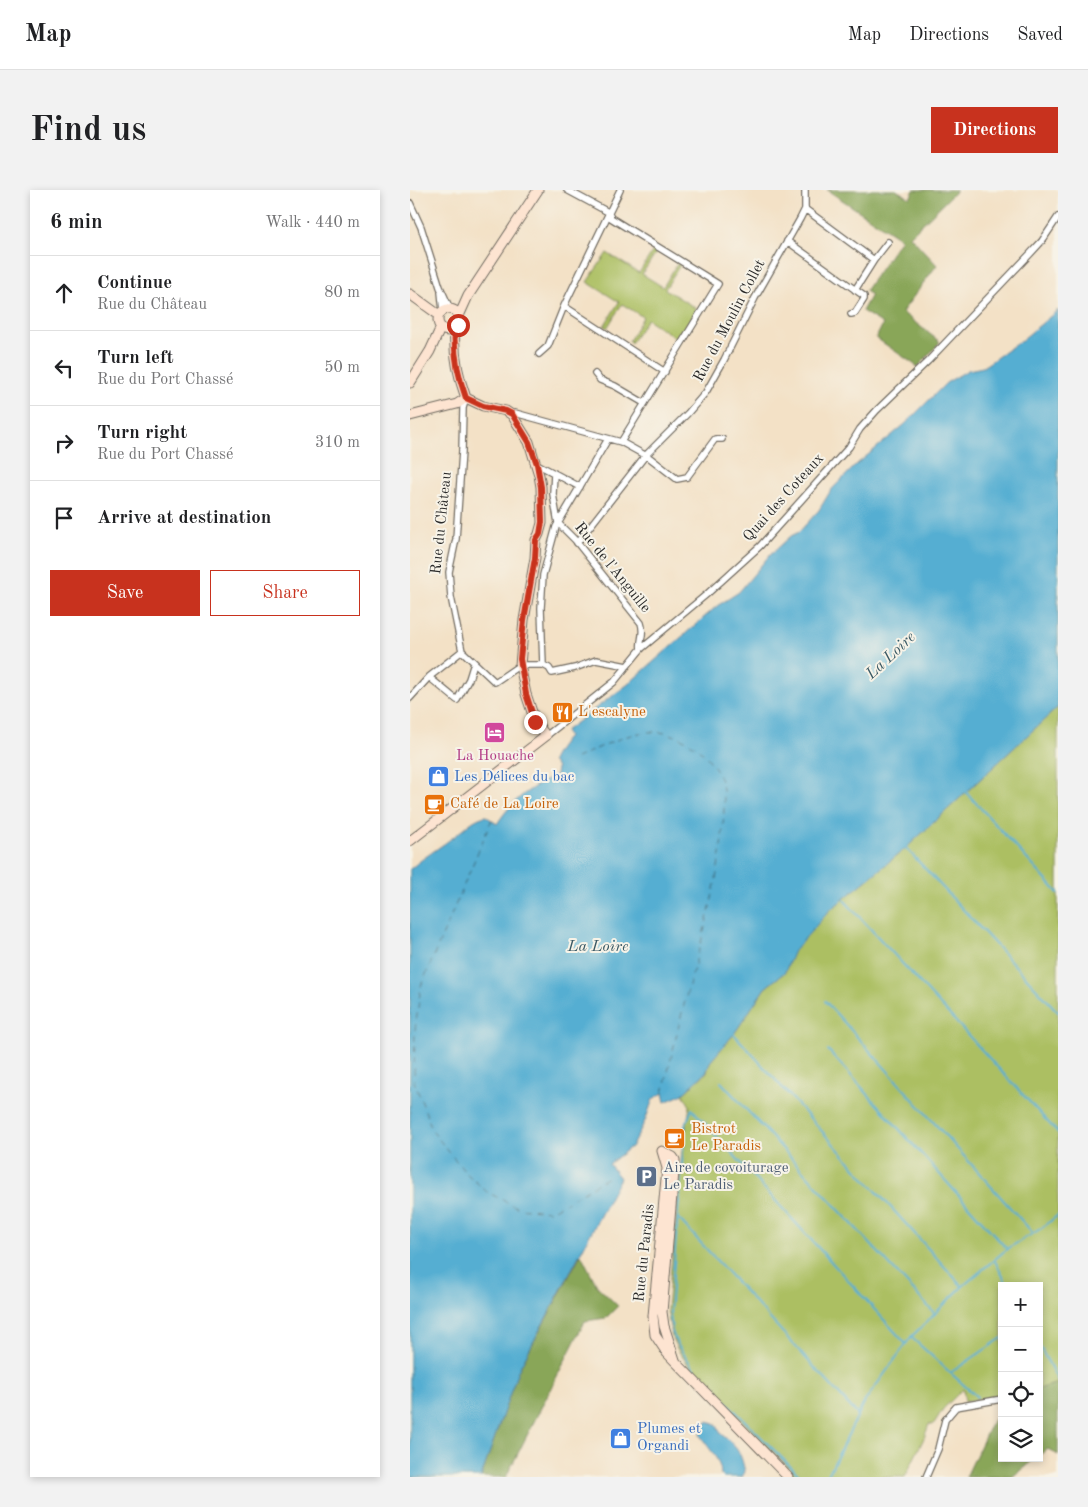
<!DOCTYPE html>
<html lang="en">
<head>
<meta charset="utf-8">
<style>
  body { margin:0; font-family:"Old Standard TT",serif; background:#f2f2f2; color:#202124 }
  .controls { position:absolute; right:15px; bottom:15px; display:grid; overflow:hidden; border-radius:0px; box-shadow:0 2px 8px #0003 }
  .controls button { width:45px; height:45px; display:grid; place-items:center; padding:0; border:0; border-bottom:1px solid #e0e0e0; background:#fff; color:#202124; font:25px sans-serif }
  .stop { position:absolute; width:15px; height:15px; margin:-11px; border:4px solid #c8321e; border-radius:50%; background:#fff }
  .stop.end { background:#c8321e; border-color:#fff; box-shadow:0 1px 5px #0008 }
  .list { margin:0; padding:0; list-style:none }
  h2 { display:flex; justify-content:space-between; align-items:center; height:65px; margin:0; padding:0 20px; font-size:21px }
  h2 small { font-size:16px; font-weight:400; color:#757577 }
  .list li { display:grid; grid-template-columns:32px 1fr auto; gap:15px; align-items:center; box-sizing:border-box; height:75px; padding:0 20px; border-top:1px solid #e0e0e0 }
  .list b { display:block; font-size:19px; white-space:nowrap }
  .list p { margin:0; font-size:16px; white-space:nowrap; color:#757577 }
  .list em { font-size:16px; font-style:normal; color:#757577 }
  .actions { display:flex; gap:10px; padding:15px 20px }
  .actions a { flex:1; padding:11px 0; border:1px solid #c8321e; border-radius:0px; text-align:center; font-size:18px; color:#c8321e }
  .actions .main { background:#c8321e; color:#fff }
  .icon { flex:none; width:28px; height:28px; fill:none; stroke:currentColor; stroke-width:2; stroke-linecap:round; stroke-linejoin:round }
  .map { position:relative; flex:none; width:648px; height:1287px; overflow:hidden; border-radius:0px }
  header { display:flex; align-items:center; gap:30px; box-sizing:border-box; height:70px; padding:0 25px; background:#fff; border-bottom:1px solid #e0e0e0 }
  header strong { font-size:24px }
  nav { display:flex; gap:28px; margin-inline-start:auto; font-size:18px }
  .intro { display:flex; align-items:center; justify-content:space-between; box-sizing:border-box; height:120px; padding:0 30px }
  h1 { margin:0; font-size:35px }
  .button { padding:12px 22px; border-radius:0px; background:#c8321e; color:#fff; font-size:18px; font-weight:700 }
  main { display:flex; gap:30px; padding:0 30px }
  aside { flex:1; background:#fff; border-radius:0px; box-shadow:0 2px 8px #0003 }
  .map>svg:first-child { display:block }
  .green { fill:#acbf62; stroke:#6c7546 }
  .forest { fill:#89a658; stroke:#5a6842 }
  .water { fill:#55aed2; stroke:#406c7e }
  .lines { fill:none; stroke-linecap:round; stroke-linejoin:round }
  .stream { stroke:#55aed2; stroke-width:2 }
  .ferry { stroke:#3a5965; stroke-width:1; stroke-dasharray:6 5; stroke-linecap:butt }
  .street-casing { stroke:#716b61; stroke-width:8 }
  .secondary-casing { stroke:#716b61; stroke-width:11 }
  .street { stroke:#fff; stroke-width:5.5 }
  .secondary { stroke:#fde4d1; stroke-width:9 }
  .route { stroke:#c8321e; stroke-width:6 }
  .labels { text-anchor:middle; dominant-baseline:central; stroke-width:4; stroke-linejoin:round; paint-order:stroke }
  .street-label { font-size:15px; fill:#2b2b2b; stroke:#f7f3e8 }
  .food-label { font-size:15px; fill:#c56008; stroke:#f7f3e8; text-anchor:start }
  .hotel-label { font-size:15px; fill:#b23c85; stroke:#f7f3e8 }
  .shop-label { font-size:15px; fill:#366cbe; stroke:#f7f3e8; text-anchor:start }
  .service-label { font-size:15px; fill:#4e5e75; stroke:#f7f3e8; text-anchor:start }
  .water-label { font-size:16px; font-style:italic; fill:#3a5965; stroke:#f7f3e8 }
</style>
</head>
<body>
<header>
<strong>Map</strong>
<nav><a>Map</a><a>Directions</a><a>Saved</a></nav>
</header>
<div class="intro"><h1>Find us</h1><a class="button">Directions</a></div>
<main>
<aside>
<h2>6 min<small>Walk · 440 m</small></h2>
<ul class="list">
<li><svg class="icon" aria-label="ahead" viewBox="0 0 24 24"><path d="M12 20V5M6 11l6-6 6 6"/></svg><div><b>Continue</b><p>Rue du Château</p></div><em>80 m</em></li>
<li><svg class="icon" aria-label="left" viewBox="0 0 24 24"><path d="M17 20v-9H6M10 6l-5 5 5 5"/></svg><div><b>Turn left</b><p>Rue du Port Chassé</p></div><em>50 m</em></li>
<li><svg class="icon" aria-label="right" viewBox="0 0 24 24"><path d="M7 20v-9h11M14 6l5 5-5 5"/></svg><div><b>Turn right</b><p>Rue du Port Chassé</p></div><em>310 m</em></li>
<li><svg class="icon" aria-label="arrive" viewBox="0 0 24 24"><path d="M6 21V4h12l-3 4 3 4H6"/></svg><div><b>Arrive at destination</b></div></li>
</ul>
<div class="actions"><a class="main">Save</a><a>Share</a></div>
</aside>
<div class="map">
<svg width="648" height="1287" viewBox="0 0 648 1287">
  <rect width="100%" height="100%" fill="#f7f3e8"/>
  <filter id="ink" filterUnits="userSpaceOnUse"><feTurbulence type="fractalNoise" baseFrequency=".02" numOctaves="2"/><feDisplacementMap in="SourceGraphic" scale="10" xChannelSelector="R" yChannelSelector="G"/><feConvolveMatrix kernelMatrix="1 2 1 2 8 2 1 2 1" color-interpolation-filters="sRGB"/></filter>
  <filter id="wash" filterUnits="userSpaceOnUse"><feTurbulence type="fractalNoise" baseFrequency=".0096" numOctaves="4" result="noise"/><feDisplacementMap in="SourceGraphic" scale="20" xChannelSelector="R" yChannelSelector="G"/><feGaussianBlur stdDeviation="1.12" result="paint"/><feColorMatrix in="noise" values="0 0 0 0 0 0 0 0 0 0 0 0 0 0 0 0 0 1.4 0 .05"/><feComposite in="paint" operator="in"/></filter>
  <g filter="url(#wash)">
    <rect width="100%" height="100%" fill="#f3e1c6"/>
    <path class="green" d="M244,59L247,61L232,84L253,97L267,74L270,75L255,99L287,119L269,150L237,129L221,153L219,151L233,127L212,114L197,138L194,136L209,112L177,92L197,63L229,83Z
      M648,517V1193L629,1199V1096H592V1206L555,1212L553,1199L533,1219L523,1235L519,1234L514,1248L495,1287H378L382,1281L287,1187L268,1160L262,1148L257,1120L272,961L280,916L273,904L297,882L300,872L324,844L355,798L375,782L383,761L420,720L496,658Z"/>
    <path class="forest" d="M417,0H486L500,8L504,0H547L500,46L527,75L492,122L530,152L508,177L466,148L473,134L452,121L461,105L455,101L491,49Z
      M171,1064L187,1096L208,1116L196,1128L175,1131L96,1287H71L108,1181Z
      M648,1193V1265L638,1259L629,1265V1199Z
      M583,1229L592,1240V1268H626L602,1287H556Z"/>
    <path class="water" d="M648,120V517L496,658L420,720L384,761L375,782L355,798L324,844L300,872L297,881L273,904L255,912L253,903L243,909L235,931L222,956L199,974L210,988L108,1181L71,1287H0V679C15,666 31,657 46,645C55,638 64,628 76,626L87,634C104,608 119,599 146,585L147,578L142,571C144,565 154,551 158,547L155,541L217,495L307,416L329,402L358,367L381,346L389,342L409,320L421,300L447,274L494,235L536,193L558,180L573,177L613,149Z
      M298,1231L307,1235C312,1248 316,1246 324,1256C331,1263 333,1273 335,1282L332,1287H314L311,1285C311,1269 298,1258 290,1245L292,1238Z"/>
    <g class="lines">
      <path class="stream" d="M556,602L648,703
        M496,658L648,822
        M434,710L648,943
        M415,811L622,1042
        M324,844L552,1096
        M418,860L597,1059
        M311,892L525,1124
        M268,1028L448,1225
        M585,1071L598,1096
        M501,1147L567,1207
        M629,1155L648,1191
        M540,1183L592,1148
        M391,1287L286,1182L267,1154L262,1141L260,1123L275,936L282,919L496,1154
        M417,1287L455,1211L501,1147L553,1096L597,1059L632,1038L648,1025"/>
      <path class="ferry" d="M166,568C188,559 213,544 237,542C270,539 303,563 312,594C315,608 314,623 313,636C309,692 293,746 278,799C269,834 261,868 253,903
        M82,629L11,796L5,840L4,891L23,942L55,982L77,1002L108,1018L140,1021L155,1013L198,987"/>
    </g>
  </g>
  <g filter="url(#ink)">
    <g class="lines">
      <defs>
        <path id="street" d="M157,0L198,22L201,28L209,33L308,94L211,252
          M210,0L154,116L255,182
          M0,13L11,37L30,97L40,119
          M395,19L464,70L445,100
          M377,51L454,106V109L445,123L441,124
          M464,70L478,52
          M31,102L33,121
          M129,164L138,156L154,116
          M185,184L190,190L205,196L234,213
          M102,225L105,223L211,252L240,268L267,289L277,287L305,249H312
          M127,274L170,297
          M144,283L143,304L148,333L165,350L231,433C235,444 229,451 231,459
          M167,353L235,266L278,223L296,202L314,170L345,108L390,29L395,19V0
          M52,461L85,492L110,475H133L139,478L142,483L165,478L186,470L217,476
          M133,475L131,418L133,385L146,337L198,249
          M19,487L47,510L59,489L64,473
          M0,508L19,487L52,461L41,407L39,382L46,349L52,261L53,218L56,208
          M136,546L204,492L231,459L297,404L350,356L439,257L450,239L467,220L518,171L620,64L632,51L648,27
          M516,1287L528,1259L535,1230L546,1217L592,1209"/>
        <path id="secondary" d="M0,104L29,125
          M28 130a11 11 0 1 1 22 0a11 11 0 1 1-22 0Z
          M49,126L58,106L128,0
          M45,139C43,163 48,186 56,208
          M0,193L20,161L31,137
          M0,226L47,214L56,208
          M0,651L136,546L125,531L116,504L110,475L114,430L125,368L126,350L129,344L132,333L131,297L129,285L119,252L102,225L96,221L73,216L56,208
          M252,961L257,978L243,1126L245,1145L257,1163L378,1287
          M252,961L263,967L265,970L252,1122L254,1136L265,1170"/>
      </defs>
      <use href="#street" class="street-casing"/>
      <use href="#secondary" class="secondary-casing"/>
      <use href="#street" class="street"/>
      <use href="#secondary" class="secondary"/>
    </g>
  </g>
  <g class="lines" filter="url(#ink)">
    <path class="route" d="M48,135L45,139C43,163 48,186 56,208L73,216L96,221L102,224L119,252L127,274L131,297L132,332L130,344L126,350L125,368L114,430L110,469L116,504L125,532"/>
  </g>
  <defs>
    <symbol id="restaurant-square" viewBox="-11 -11 22 22"><rect x="-9" y="-9" width="18" height="18" rx="4" fill="#e8710a" stroke="#f7f3e8"/><path d="M-5-6h1v4h1v-4h1v4h1v-4h1v5L-1.5 .5V6h-2V.5L-5-1ZM5-6V6H3V1.5H1.5Q1.5-4 5-6Z" fill="#fff"/></symbol>
    <symbol id="hotel-square" viewBox="-11 -11 22 22"><rect x="-9" y="-9" width="18" height="18" rx="4" fill="#d1479c" stroke="#f7f3e8"/><path d="M-6-4.5h1.5V1H6V5H4.5V3h-9V5H-6ZM-4 0a1.8 1.8 0 1 1 3.6 0ZM.5 0V-2.5h3Q6-2.5 6 0Z" fill="#fff"/></symbol>
    <symbol id="shop-square" viewBox="-11 -11 22 22"><rect x="-9" y="-9" width="18" height="18" rx="4" fill="#3f7fe0" stroke="#f7f3e8"/><path d="M-5-2.5h2.3a2.7 3.5 0 0 1 5.4 0H5L5.5 6h-11ZM-1.5-2.5h3a1.5 2.3 0 0 0-3 0Z" fill="#fff"/></symbol>
    <symbol id="cafe-square" viewBox="-11 -11 22 22"><rect x="-9" y="-9" width="18" height="18" rx="4" fill="#e8710a" stroke="#f7f3e8"/><path d="M-5.5-4.5H6V0H3Q3 3.5 0 3.5H-2.5Q-5.5 3.5-5.5 0ZM3-3.2v2h1.7v-2ZM-6 4.5H4V6H-6Z" fill="#fff"/></symbol>
    <symbol id="parking-square" viewBox="-11 -11 22 22"><rect x="-9" y="-9" width="18" height="18" rx="4" fill="#5c6f8a" stroke="#f7f3e8"/><path d="M-3.5-5.5H1a3.5 3.5 0 0 1 0 7H-1V5.5H-3.5ZM-1-3.4V-.6H.8a1.4 1.4 0 0 0 0-2.8Z" fill="#fff"/></symbol>
  </defs>
  <g fill-rule="evenodd">
    <use href="#restaurant-square" x="140" y="510" width="25" height="25"/>
    <use href="#hotel-square" x="72" y="530" width="25" height="25"/>
    <use href="#shop-square" x="16" y="574" width="25" height="25"/>
    <use href="#cafe-square" x="12" y="602" width="25" height="25"/>
    <use href="#cafe-square" x="252" y="936" width="25" height="25"/>
    <use href="#parking-square" x="224" y="974" width="25" height="25"/>
    <use href="#shop-square" x="198" y="1236" width="25" height="25"/>
  </g>
  <g class="labels">
    <g class="street-label">
      <text transform="translate(320 131) rotate(-62)">Rue du Moulin Collet</text>
      <text transform="translate(374 308) rotate(-48)">Quai des Coteaux</text>
      <text transform="translate(32 333) rotate(-84)">Rue du Château</text>
      <text transform="translate(202 378) rotate(51)">Rue de l'Anguille</text>
      <text transform="translate(235 1063) rotate(-84)">Rue du Paradis</text>
    </g>
    <g class="food-label">
      <text x="168" y="522">L'escalyne</text>
      <text x="40" y="614">Café de La Loire</text>
      <text x="281" y="939">Bistrot<tspan x="281" dy="17">Le Paradis</tspan></text>
    </g>
    <g class="hotel-label">
      <text x="85" y="566">La Houache</text>
    </g>
    <g class="shop-label">
      <text x="44" y="587">Les Délices du bac</text>
      <text x="227" y="1239">Plumes et<tspan x="227" dy="17">Organdi</tspan></text>
    </g>
    <g class="service-label">
      <text x="253" y="978">Aire de covoiturage<tspan x="253" dy="17">Le Paradis</tspan></text>
    </g>
    <g class="water-label">
      <text transform="translate(481 466) rotate(-43)">La Loire</text>
      <text x="188" y="757">La Loire</text>
    </g>
  </g>
</svg>
<div class="controls">
<button>+</button>
<button>−</button>
<button><svg class="icon" aria-label="locate" viewBox="0 0 24 24"><circle cx="12" cy="12" r="6"/><path d="M12 2v4M12 18v4M2 12h4M18 12h4"/></svg></button>
<button><svg class="icon" aria-label="layers" viewBox="0 0 24 24"><path d="M12 4l9 5-9 5-9-5zM3 14l9 5 9-5"/></svg></button>
</div>
<div class="stop" style="left:48px;top:135px"></div>
<div class="stop end" style="left:125px;top:532px"></div>
</div>
</main>
</body>
</html>
